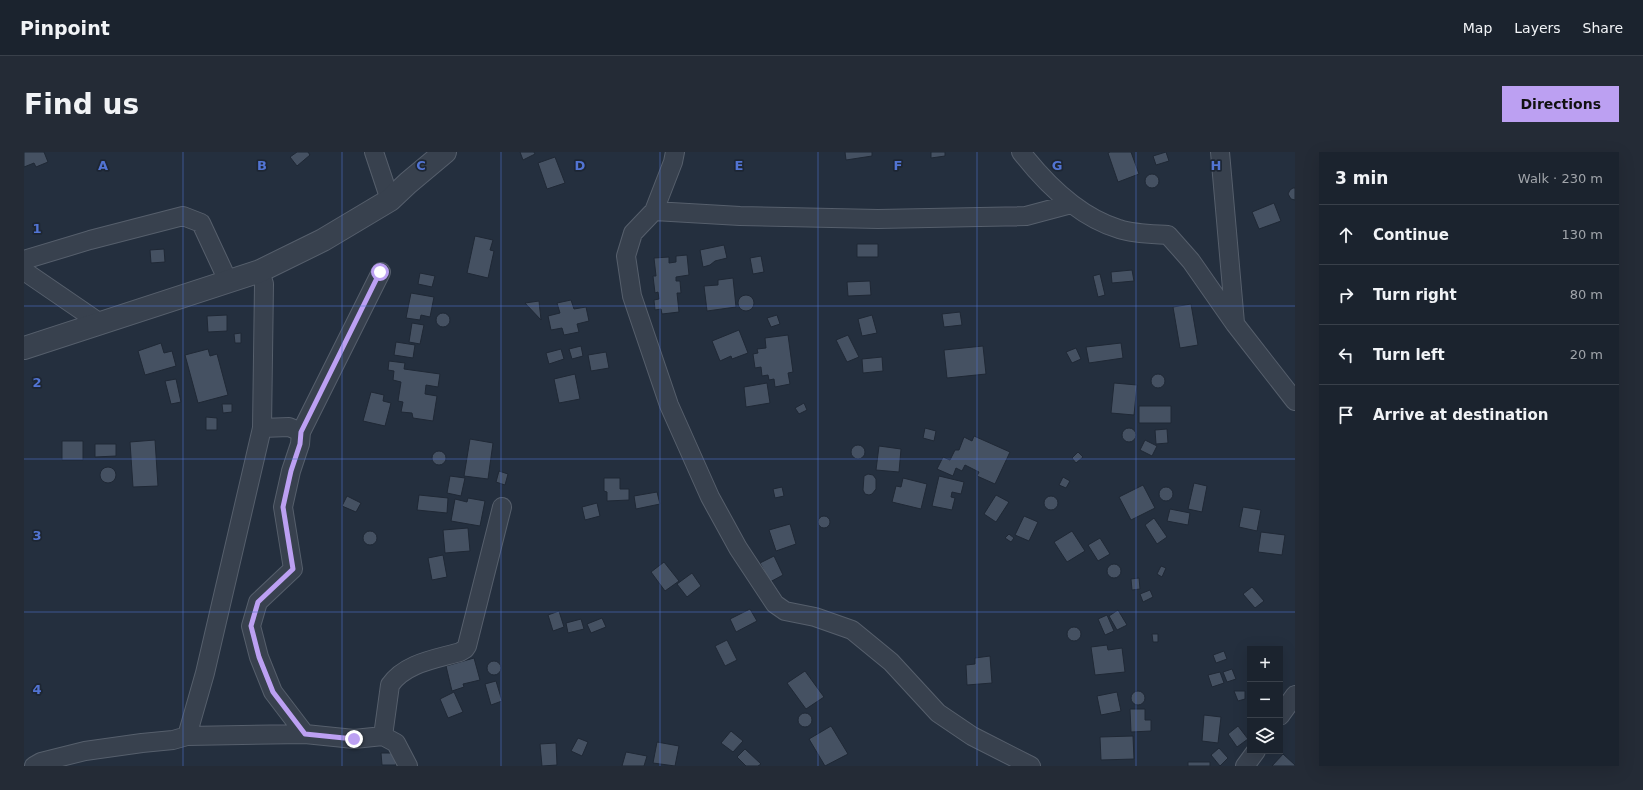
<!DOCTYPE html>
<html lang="en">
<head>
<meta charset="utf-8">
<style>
  body { margin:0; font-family:"DejaVu Sans",sans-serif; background:#242b36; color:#f1f3f6 }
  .controls { position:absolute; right:12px; bottom:12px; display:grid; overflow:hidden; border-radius:0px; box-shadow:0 4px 16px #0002 }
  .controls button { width:36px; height:36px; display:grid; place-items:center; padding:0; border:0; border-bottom:1px solid #39404a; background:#1b232e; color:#f1f3f6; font:20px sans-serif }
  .stop { position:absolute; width:12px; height:12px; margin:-9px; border:3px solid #bca0f2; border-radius:50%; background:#fff }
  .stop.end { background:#bca0f2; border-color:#fff; box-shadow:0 1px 4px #0008 }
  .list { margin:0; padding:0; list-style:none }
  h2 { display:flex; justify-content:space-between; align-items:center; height:52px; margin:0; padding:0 16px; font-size:17px }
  h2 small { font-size:13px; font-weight:400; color:#a0a4aa }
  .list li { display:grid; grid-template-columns:26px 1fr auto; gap:12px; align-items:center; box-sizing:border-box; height:60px; padding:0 16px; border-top:1px solid #39404a }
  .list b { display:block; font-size:15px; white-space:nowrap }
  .list em { font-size:13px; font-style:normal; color:#a0a4aa }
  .icon { flex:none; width:22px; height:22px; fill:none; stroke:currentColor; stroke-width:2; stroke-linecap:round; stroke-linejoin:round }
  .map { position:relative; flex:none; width:1271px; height:614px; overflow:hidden; border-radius:0px }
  header { display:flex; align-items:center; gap:24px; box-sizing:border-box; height:56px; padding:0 20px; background:#1b232e; border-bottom:1px solid #39404a }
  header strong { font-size:19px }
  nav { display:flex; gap:22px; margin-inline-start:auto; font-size:14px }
  .intro { display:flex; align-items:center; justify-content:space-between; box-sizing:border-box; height:96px; padding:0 24px }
  h1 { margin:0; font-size:28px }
  .button { padding:10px 18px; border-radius:0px; background:#bca0f2; color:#111; font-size:14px; font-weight:700 }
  main { display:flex; gap:24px; padding:0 24px }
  aside { flex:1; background:#1b232e; border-radius:0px; box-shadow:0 4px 16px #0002 }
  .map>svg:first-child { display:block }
  .building { fill:#455162; stroke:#1f2835 }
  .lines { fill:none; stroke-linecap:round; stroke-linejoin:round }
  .minor-casing { stroke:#565f6c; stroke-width:20 }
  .tertiary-casing { stroke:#565f6c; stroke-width:24 }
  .minor { stroke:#38414e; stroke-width:18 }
  .tertiary { stroke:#38414e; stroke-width:22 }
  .route { stroke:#bca0f2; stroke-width:5 }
  .grid { fill:none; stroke:#5274d3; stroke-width:1; stroke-opacity:0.55 }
  .grid-label { font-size:13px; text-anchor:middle; font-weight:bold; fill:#5274d3; stroke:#1d2633; stroke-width:3.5; stroke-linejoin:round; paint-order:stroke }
</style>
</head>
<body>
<header>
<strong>Pinpoint</strong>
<nav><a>Map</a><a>Layers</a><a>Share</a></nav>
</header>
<div class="intro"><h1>Find us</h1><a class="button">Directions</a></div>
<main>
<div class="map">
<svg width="1271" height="614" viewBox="0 0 1271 614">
  <rect width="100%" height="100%" fill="#242f3e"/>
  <path class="building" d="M0,0H20L24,10L12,15L10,11L0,15Z
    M273,0H284L286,3L273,14L266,5Z
    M496,0H510L511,2L499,8Z
    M821,0H848V4L822,8Z
    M907,0H921V4L907,6Z
    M1086,0H1107L1115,22L1094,30L1084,1Z
    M1142,0L1145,9L1132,13L1129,4Z
    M531,5L541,31L523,37L514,11Z
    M1121 29a7 7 0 1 1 14 0a7 7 0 1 1-14 0Z
    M1269,36H1271V48L1267,47L1264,42L1266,38Z
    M1250,51L1257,69L1235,77L1228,60Z
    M451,84L469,88L466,98L470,99L464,126L443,121Z
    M833,92H854V105H833Z
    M700,93L703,106L691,109L686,113L679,115L676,98Z
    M140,97L141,110L127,111L126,98Z
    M663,103L665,123L652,125V129H656L657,141H653L655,160L638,162L637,157L631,158L630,148L635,147L634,140L631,141L629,124H632L630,106L645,105V111L652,110V104Z
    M737,104L740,120L729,122L726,106Z
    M1108,118L1110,129L1088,131L1087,120Z
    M396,121L411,124L408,135L394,132Z
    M1076,122L1081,143L1074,145L1069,124Z
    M709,126L712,155L683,159L680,134L694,133V128Z
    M846,129L847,143L824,144L823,130Z
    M387,141L410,145L406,165L397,163L396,168L382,166Z
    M714 151a8 8 0 1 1 16 0a8 8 0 1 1-16 0Z
    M547,148L550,157L562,155L565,169L553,172L555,180L540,183L538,176L527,178L524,164L536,161L533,151Z
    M515,149L517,168L501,151Z
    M1167,152L1174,193L1156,196L1149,155Z
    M936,160L938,173L920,175L918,162Z
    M412 168a7 7 0 1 1 14 0a7 7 0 1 1-14 0Z
    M203,163V179L184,180L183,164Z
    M753,163L756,172L747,175L743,166Z
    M848,163L853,181L838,184L834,167Z
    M388,171L400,173L396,192L385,190Z
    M715,178L724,201L708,207L707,204L696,209L688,189Z
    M217,181V191H211L210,182Z
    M764,183L769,220L764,221L766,232L751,235L750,227L745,228L744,223L738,224L737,215L731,216L729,202L734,201L733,197L742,196L741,186Z
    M824,183L835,205L823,210L812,188Z
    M372,190L391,193L389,206L370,203Z
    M137,191L140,201L148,199L152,214L121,223L114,199Z
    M1097,191L1099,206L1065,211L1062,195Z
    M557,194L559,204L548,207L545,197Z
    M959,194L962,222L923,226L920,198Z
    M1052,196L1057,207L1048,211L1042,200Z
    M184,197L186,204L193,202L204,243L174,251L161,203Z
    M537,197L540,207L525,212L522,201Z
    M582,200L585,216L567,219L564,203Z
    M858,205L859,219L839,221L838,207Z
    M365,209L381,211L380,217L416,222L414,235L402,233L401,242L413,244L409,269L389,266L388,261L377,260L379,250L374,249L377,230L369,228L370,219L364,218Z
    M551,222L556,247L535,251L530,227Z
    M1127 229a7 7 0 1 1 14 0a7 7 0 1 1-14 0Z
    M152,227L157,250L147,252L141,229Z
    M743,231L746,251L722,255L720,235Z
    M1090,231L1113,233L1110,263L1087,261Z
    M347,240L360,243L359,249L367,251L361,274L339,269Z
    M780,251L783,258L775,262L771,256Z
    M198,252H208V260L199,261Z
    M1115,254H1147V271H1115Z
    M182,265L193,266V278H182Z
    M901,276L912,279L910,289L899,286Z
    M1098 283a7 7 0 1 1 14 0a7 7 0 1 1-14 0Z
    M1143,277L1144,291L1132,292L1131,278Z
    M950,284L986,300L971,332L953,324L955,320L941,313L938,319L932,316L929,324L913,317L919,305L926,308L931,298H935L940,285L948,289Z
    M446,287L469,291L464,327L440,324Z
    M131,288L134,334L109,335L106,290Z
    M1121,288L1133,294L1128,304L1116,298Z
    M38,289H59V308H38Z
    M71,292H92V304L71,305Z
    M827 300a7 7 0 1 1 14 0a7 7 0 1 1-14 0Z
    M855,294L877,297L875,320L852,318Z
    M408 306a7 7 0 1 1 14 0a7 7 0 1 1-14 0Z
    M1054,300L1059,305L1052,311L1048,306Z
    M76 323a8 8 0 1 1 16 0a8 8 0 1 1-16 0Z
    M475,319L484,322L481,333L472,330Z
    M844,322L849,323L852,327V337L848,342L845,343L841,342L839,338L840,324Z
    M426,324L441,326L437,344L423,341Z
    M915,324L940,330L937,342L928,340L927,345L931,346L928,358L908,354Z
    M1039,325L1046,329L1042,336L1035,333Z
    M580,326H596V337H605V348L583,349V340L580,339Z
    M879,326L903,332L897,357L868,350L872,334L877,335Z
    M1170,331L1183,334L1178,360L1164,357Z
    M1119,333L1131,356L1107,368L1095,345Z
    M758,335L760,344L751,346L749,337Z
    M1135 342a7 7 0 1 1 14 0a7 7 0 1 1-14 0Z
    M633,340L636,352L612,357L610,344Z
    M395,343L424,346L423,361L393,358Z
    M972,343L985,350L972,370L960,362Z
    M323,344L337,351L332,360L318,354Z
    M1020 351a7 7 0 1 1 14 0a7 7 0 1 1-14 0Z
    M444,346L461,349L456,374L427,369L431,347L443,350Z
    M573,351L576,364L561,368L558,355Z
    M1219,355L1237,358L1233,379L1215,375Z
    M1146,357L1166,361L1164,373L1143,369Z
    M794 370a6 6 0 1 1 12 0a6 6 0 1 1-12 0Z
    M1000,364L1014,370L1005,389L991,383Z
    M1130,366L1143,385L1133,392L1121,373Z
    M766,372L772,392L752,399L745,378Z
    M444,376L446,399L421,401L419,378Z
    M339 386a7 7 0 1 1 14 0a7 7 0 1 1-14 0Z
    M1048,379L1061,399L1043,410L1030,390Z
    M1237,380L1261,383L1258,403L1234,400Z
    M985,382L990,386L987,390L981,386Z
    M1076,386L1086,402L1074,409L1064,393Z
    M419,403L423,425L408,428L404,406Z
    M750,404L759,423L746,430L736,411Z
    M640,410L655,429L641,439L627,420Z
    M1083 419a7 7 0 1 1 14 0a7 7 0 1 1-14 0Z
    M1137,414L1142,416L1138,425L1133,422Z
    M668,421L677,434L663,445L653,432Z
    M1115,426L1116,437L1108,438L1107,427Z
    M1228,435L1240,449L1231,456L1219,442Z
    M1126,438L1129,445L1119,450L1116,442Z
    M726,457L733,469L712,480L706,467Z
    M1094,458L1103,473L1093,478L1085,464Z
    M535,459L540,475L529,479L524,463Z
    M1083,463L1090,479L1081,483L1074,467Z
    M578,466L582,475L567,481L563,472Z
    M557,467L560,477L544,481L542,471Z
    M1043 482a7 7 0 1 1 14 0a7 7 0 1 1-14 0Z
    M1128,482H1134V490H1129Z
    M703,488L713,508L701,514L691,494Z
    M1083,493L1084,498L1098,496L1101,520L1071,523L1067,495Z
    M1200,499L1203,507L1192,511L1189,503Z
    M966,504L968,531L943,533L942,513L951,512V506Z
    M450,506L456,528L439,532L440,535L428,539L422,514Z
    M463 516a7 7 0 1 1 14 0a7 7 0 1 1-14 0Z
    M1208,517L1212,527L1203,530L1199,520Z
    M781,519L800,545L782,557L763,531Z
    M1196,520L1200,531L1188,535L1184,523Z
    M472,529L478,549L467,553L461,532Z
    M1210,539H1221V547L1214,549Z
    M1107 546a7 7 0 1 1 14 0a7 7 0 1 1-14 0Z
    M430,540L439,560L424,566L416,547Z
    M1093,540L1097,559L1077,563L1073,544Z
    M1106,557H1121V568H1127V579L1107,580Z
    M774 568a7 7 0 1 1 14 0a7 7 0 1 1-14 0Z
    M1180,563L1197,565L1194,591L1178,589Z
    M807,574L824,602L801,614L785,587Z
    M1214,574L1224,587L1213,595L1204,582Z
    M707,579L719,589L709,600L697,591Z
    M1109,584L1110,607L1077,608L1076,585Z
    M554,586L564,590L558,604L547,599Z
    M633,590L655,594L651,614L629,611Z
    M532,591L533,613L518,614L516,592Z
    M1195,596L1204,606L1196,614L1187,603Z
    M721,597L737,612L734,614H722L713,605Z
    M602,600L623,604L620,614H598Z
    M357,601H372V613H358Z
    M1259,602L1271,613V614H1248Z
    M1164,610H1186V614H1164Z"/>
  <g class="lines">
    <defs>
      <path id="minor" d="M350,0L366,48
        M651,0L649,10L630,59L609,81L602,104L608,144L645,253L686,345L714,396L751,452L761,459L791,465L828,478L867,510L914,561L948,584L1007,614
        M997,0C1022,32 1055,65 1095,77C1110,82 1128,82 1144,83L1167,109L1211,172L1271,249
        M1196,0L1211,171
        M630,59L716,64L854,67L1002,64L1047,52
        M0,108L66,88L159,64L177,71L204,129
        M0,119L76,171
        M236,119L240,132L238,276L265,275L277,280L276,292L267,319L259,355L269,417L234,450L227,474L235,505L249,540L281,582
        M277,280L357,120
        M1256,564L1271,543
        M163,584L181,521L238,276
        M359,584L366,533C381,511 412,507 436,500L441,497L443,494L478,355
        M10,614L17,610L61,599L118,591L149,588L163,584L281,582L330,587L359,584L372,591L384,614
        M1221,614L1232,599"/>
      <path id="tertiary" d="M0,196L236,119L299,88L366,48L384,31L421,0"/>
    </defs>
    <use href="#minor" class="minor-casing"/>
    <use href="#tertiary" class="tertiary-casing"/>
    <use href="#minor" class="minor"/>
    <use href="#tertiary" class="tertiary"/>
  </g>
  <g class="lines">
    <path class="route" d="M330,587L281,582L249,540L235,505L227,474L234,450L269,417L259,355L267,319L276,292L277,280L356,120"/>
  </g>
  <path class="grid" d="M159,0V614M318,0V614M477,0V614M636,0V614M794,0V614M953,0V614M1112,0V614M0,154H1271M0,307H1271M0,460H1271"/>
  <g class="grid-label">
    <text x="79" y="18">A</text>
    <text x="238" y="18">B</text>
    <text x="397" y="18">C</text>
    <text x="556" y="18">D</text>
    <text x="715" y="18">E</text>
    <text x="874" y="18">F</text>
    <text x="1033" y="18">G</text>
    <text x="1192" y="18">H</text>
    <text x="13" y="81">1</text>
    <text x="13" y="235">2</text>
    <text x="13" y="388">3</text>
    <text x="13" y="542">4</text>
  </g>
</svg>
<div class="controls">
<button>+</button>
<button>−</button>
<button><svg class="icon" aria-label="layers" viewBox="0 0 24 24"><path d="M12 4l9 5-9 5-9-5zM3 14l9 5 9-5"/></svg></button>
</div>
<div class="stop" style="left:356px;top:120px"></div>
<div class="stop end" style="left:330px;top:587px"></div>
</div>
<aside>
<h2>3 min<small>Walk · 230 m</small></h2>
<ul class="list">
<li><svg class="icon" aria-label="ahead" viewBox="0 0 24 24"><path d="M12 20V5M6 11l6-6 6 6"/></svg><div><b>Continue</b></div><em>130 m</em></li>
<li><svg class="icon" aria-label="right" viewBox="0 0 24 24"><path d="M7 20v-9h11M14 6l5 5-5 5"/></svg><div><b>Turn right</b></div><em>80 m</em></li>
<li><svg class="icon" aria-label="left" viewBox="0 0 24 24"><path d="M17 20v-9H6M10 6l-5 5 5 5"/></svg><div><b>Turn left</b></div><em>20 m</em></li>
<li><svg class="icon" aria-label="arrive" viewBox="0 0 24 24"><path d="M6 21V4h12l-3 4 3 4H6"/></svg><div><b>Arrive at destination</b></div></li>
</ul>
</aside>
</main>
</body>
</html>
